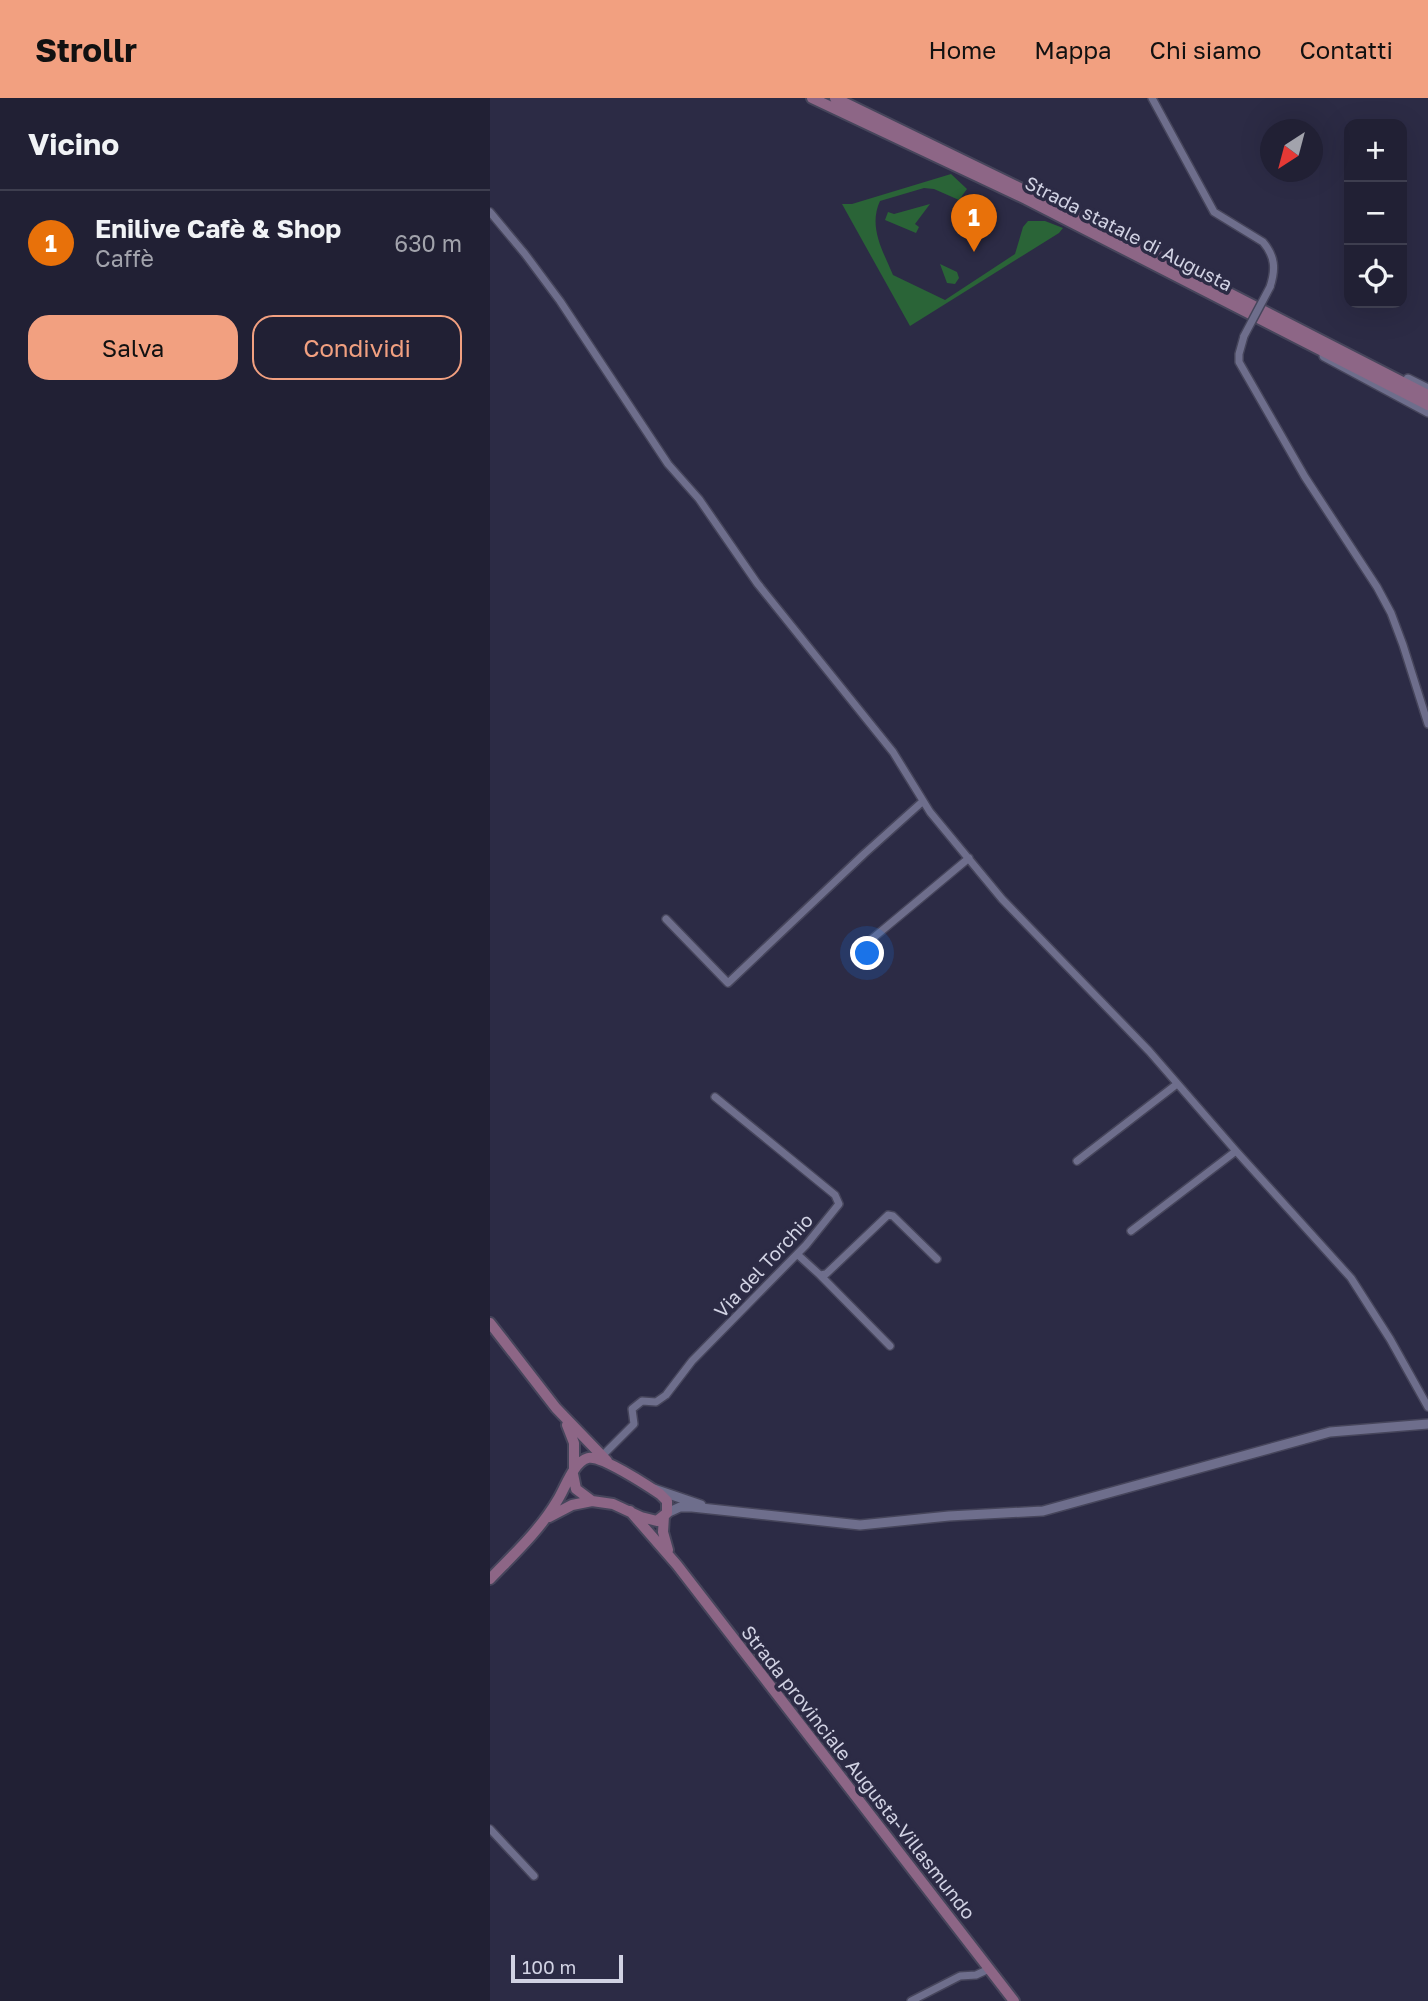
<!DOCTYPE html>
<html lang="it">
<head>
<meta charset="utf-8">
<style>
  body { margin:0; font-family:"Golos Text",sans-serif; background:#29283c; color:#f1f3f6 }
  .controls { position:absolute; right:21px; top:21px; display:grid; overflow:hidden; border-radius:14px; box-shadow:0 7px 28px #0002 }
  .controls button { width:63px; height:63px; display:grid; place-items:center; padding:0; border:0; border-bottom:2px solid #3e3e4f; background:#212034; color:#f1f3f6; font:35px sans-serif }
  .compass { position:absolute; left:770px; top:21px; width:63px; height:63px; border-radius:50%; background:#212034; box-shadow:0 7px 28px #0002; rotate:216deg }
  .scale { position:absolute; left:21px; bottom:18px; width:112px; box-sizing:border-box; padding-left:7px; border:4px solid #d1d2e3; border-top:0; font-size:19px; line-height:24px; white-space:nowrap; color:#d1d2e3; -webkit-text-stroke:5px #2c2b45; paint-order:stroke }
  .you { position:absolute; left:378px; top:856px; width:24px; height:24px; margin:-18px; border:5px solid #fff; border-radius:50%; background:#1a73e8; box-shadow:0 0 0 10px #1a73e833 }
  .badge { display:grid; place-items:center; width:46px; height:46px; border-radius:50%; background:#f2a080; color:#fff; font-size:23px; font-weight:700 }
  .pin { position:absolute; translate:-50% -58px; filter:drop-shadow(0 2px 4px #0008) }
  .pin::after { content:''; position:absolute; top:37px; width:24px; height:21px; background:inherit; clip-path:polygon(0 0,100% 0,50% 100%) }
  .list { margin:0; padding:0; list-style:none }
  h2 { display:flex; justify-content:space-between; align-items:center; height:91px; margin:0; padding:0 28px; font-size:30px }
  h2 small { font-size:23px; font-weight:400; color:#a2a3ac }
  .list li { display:grid; grid-template-columns:46px 1fr auto; gap:21px; align-items:center; box-sizing:border-box; height:105px; padding:0 28px; border-top:2px solid #3e3e4f }
  .list b { display:block; font-size:26px; white-space:nowrap }
  .list p { margin:0; font-size:23px; white-space:nowrap; color:#a2a3ac }
  .list em { font-size:23px; font-style:normal; color:#a2a3ac }
  .actions { display:flex; gap:14px; padding:21px 28px }
  .actions a { flex:1; padding:16px 0; border:2px solid #f2a080; border-radius:21px; text-align:center; font-size:24px; color:#f2a080 }
  .actions .main { background:#f2a080; color:#111 }
  .icon { flex:none; width:38px; height:38px; fill:none; stroke:currentColor; stroke-width:2; stroke-linecap:round; stroke-linejoin:round }
  .map { position:relative; flex:none; width:938px; height:1903px; overflow:hidden }
  header { display:flex; align-items:center; gap:42px; box-sizing:border-box; height:98px; padding:0 35px; background:#f2a080; color:#111 }
  header strong { font-size:33px }
  nav { display:flex; gap:38px; margin-inline-start:auto; font-size:24px }
  main { display:flex }
  aside { flex:1; background:#212034 }
  .map>svg:first-child { display:block }
  .green { fill:#2a6437 }
  .lines { fill:none; stroke-linecap:round; stroke-linejoin:round }
  .minor-casing { stroke:#46455b; stroke-width:10 }
  .tertiary-casing { stroke:#46455b; stroke-width:12 }
  .secondary-casing { stroke:#46455b; stroke-width:14 }
  .minor { stroke:#6e6e8c; stroke-width:7 }
  .tertiary { stroke:#6e6e8c; stroke-width:9 }
  .secondary { stroke:#8d6686; stroke-width:10 }
  .minor-bridge-casing { stroke:#46455b; stroke-width:10; stroke-linecap:butt }
  .minor-bridge { stroke:#6e6e8c; stroke-width:7 }
  .labels { text-anchor:middle; dominant-baseline:central; stroke-width:7; stroke-linejoin:round; paint-order:stroke }
  .street-label { font-size:19px; fill:#d1d2e3; stroke:#2c2b45 }
</style>
</head>
<body>
<header>
<strong>Strollr</strong>
<nav><a>Home</a><a>Mappa</a><a>Chi siamo</a><a>Contatti</a></nav>
</header>
<main>
<aside>
<h2>Vicino<small></small></h2>
<ul class="list">
<li><span class="badge" style="background:#e8710a">1</span><div><b>Enilive Cafè &amp; Shop</b><p>Caffè</p></div><em>630 m</em></li>
</ul>
<div class="actions"><a class="main">Salva</a><a>Condividi</a></div>
</aside>
<div class="map">
<svg width="938" height="1903" viewBox="0 0 938 1903">
  <rect width="100%" height="100%" fill="#2c2b45"/>
  <path class="green" d="M461,76L477,91L469,102L444,91L434,90L390,103C378,129 393,153 403,177L455,202L525,156L533,129L538,123H555L573,130L569,135L420,228L352,106H362Z
    M440,106L425,126L429,129L426,135L395,122L398,114L404,116Z
    M450,166L467,174L469,180L465,186L457,185Z"/>
  <g class="lines">
    <defs>
      <path id="minor" d="M662,0L724,114L773,144C785,158 786,171 780,189
        M0,114L35,156L70,203L178,366L209,401L267,485L403,654L440,714L512,801L659,953L746,1053L861,1180L900,1241L938,1309
        M754,238L749,256V264L815,379L887,489L901,515L913,547L938,626
        M176,821L238,885L374,756L432,704
        M377,845L479,760
        M587,1063L687,986
        M641,1133L746,1053
        M307,1156L330,1177L336,1176L398,1117L403,1118L447,1161
        M330,1177L400,1248
        M112,1358L144,1326L142,1311L152,1303L166,1304L176,1297L202,1263L316,1147L349,1106L345,1097L225,999
        M0,1731L44,1778
        M421,1903L470,1878L486,1877L499,1871"/>
      <path id="tertiary" d="M834,258L938,314
        M918,281L938,291
        M164,1391L211,1407
        M177,1415L190,1409H202L370,1427L459,1418L553,1413L840,1334L938,1326"/>
      <path id="secondary" d="M322,0L536,101L938,307
        M345,0L604,126L938,297
        M0,1225L66,1310L117,1363
        M77,1327L84,1345V1372
        M140,1413L187,1467L524,1903
        M174,1418L173,1434L178,1452
        M59,1419L82,1407L102,1403
        M0,1481C23,1457 50,1432 67,1403C75,1391 83,1364 98,1360C111,1357 158,1388 170,1396L177,1403V1415L167,1423L151,1419L123,1406L102,1403L86,1391L83,1376"/>
    </defs>
    <use href="#minor" class="minor-casing"/>
    <use href="#tertiary" class="tertiary-casing"/>
    <use href="#secondary" class="secondary-casing"/>
    <use href="#minor" class="minor"/>
    <use href="#tertiary" class="tertiary"/>
    <use href="#secondary" class="secondary"/>
    <defs>
      <path id="minor-bridge" d="M754,238L780,189"/>
    </defs>
    <use href="#minor-bridge" class="minor-bridge-casing"/>
    <use href="#minor-bridge" class="minor-bridge"/>
  </g>
  <g class="labels">
    <g class="street-label">
      <text transform="translate(639 135) rotate(27)">Strada statale di Augusta</text>
      <text transform="translate(273 1167) rotate(-47)">Via del Torchio</text>
      <text transform="translate(369 1674) rotate(52)">Strada provinciale Augusta-Villasmundo</text>
    </g>
  </g>
</svg>
<div class="controls">
<button>+</button>
<button>−</button>
<button><svg class="icon" aria-label="locate" viewBox="0 0 24 24"><circle cx="12" cy="12" r="6"/><path d="M12 2v4M12 18v4M2 12h4M18 12h4"/></svg></button>
</div>
<svg class="compass" viewBox="-18 -18 36 36"><path d="M0-13l5 13h-10z" fill="#e53935"/><path d="M0 13l5-13h-10z" fill="#a2a3ac"/></svg>
<div class="scale">100 m</div>
<div class="you"></div>
<div class="pin badge" style="left:484px;top:154px;background:#e8710a">1</div>
</div>
</main>
</body>
</html>
